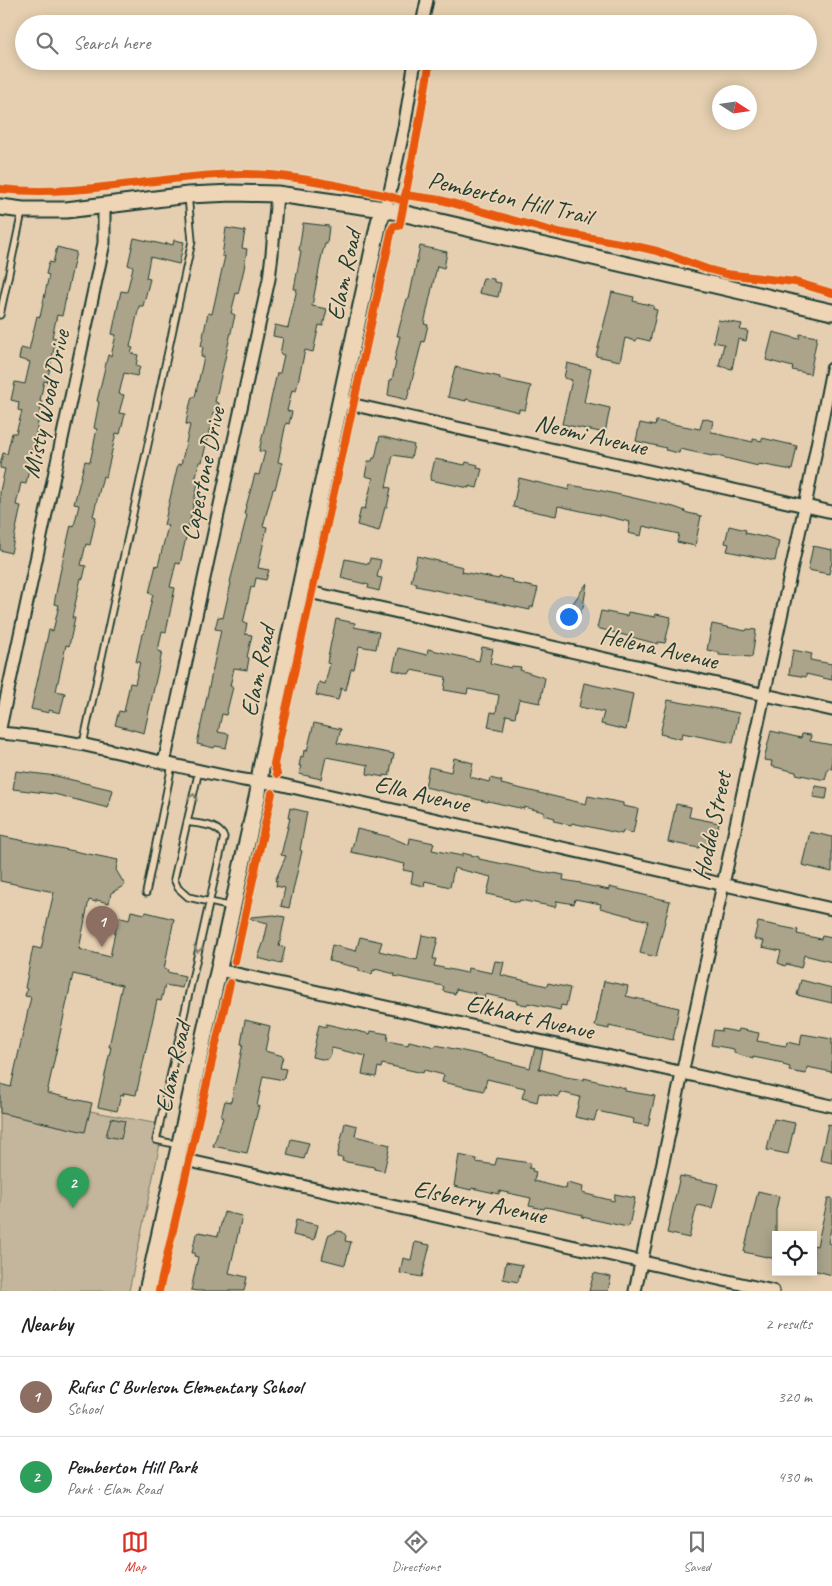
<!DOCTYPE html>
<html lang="en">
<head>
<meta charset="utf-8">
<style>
  body { margin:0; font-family:Caveat,sans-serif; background:#f2f2f2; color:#202124 }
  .controls { position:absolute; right:15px; bottom:15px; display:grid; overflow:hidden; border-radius:0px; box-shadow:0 2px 12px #0003 }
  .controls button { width:45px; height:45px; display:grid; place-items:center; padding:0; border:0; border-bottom:1px solid #e0e0e0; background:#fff; color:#202124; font:25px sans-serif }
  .compass { position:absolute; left:712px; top:85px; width:45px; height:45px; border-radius:50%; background:#fff; box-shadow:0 2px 12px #0003; rotate:102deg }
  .you { position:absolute; left:568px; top:616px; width:18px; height:18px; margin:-12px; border:4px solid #fff; border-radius:50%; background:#1a73e8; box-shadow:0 0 0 8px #1a73e833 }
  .badge { display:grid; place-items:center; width:32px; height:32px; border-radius:50%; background:#d93025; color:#fff; font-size:16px; font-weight:700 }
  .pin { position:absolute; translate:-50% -41px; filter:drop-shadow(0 1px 2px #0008) }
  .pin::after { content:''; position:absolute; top:26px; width:18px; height:15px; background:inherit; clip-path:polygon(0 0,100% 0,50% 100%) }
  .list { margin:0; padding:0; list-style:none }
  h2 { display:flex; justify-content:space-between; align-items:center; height:65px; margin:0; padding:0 20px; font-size:21px }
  h2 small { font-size:16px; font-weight:400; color:#757577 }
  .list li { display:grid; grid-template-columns:32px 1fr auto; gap:15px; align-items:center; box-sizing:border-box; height:80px; padding:0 20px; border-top:1px solid #e0e0e0 }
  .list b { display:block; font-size:19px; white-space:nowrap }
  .list p { margin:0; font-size:16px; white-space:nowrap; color:#757577 }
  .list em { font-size:16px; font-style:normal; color:#757577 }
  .icon { flex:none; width:28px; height:28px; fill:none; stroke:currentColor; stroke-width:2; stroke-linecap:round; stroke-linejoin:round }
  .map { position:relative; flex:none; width:832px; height:1291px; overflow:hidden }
  .search { position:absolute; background:#fff; box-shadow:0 2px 12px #0003; left:15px; right:15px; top:15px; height:55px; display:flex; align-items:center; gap:12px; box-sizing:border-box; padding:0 18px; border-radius:28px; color:#757577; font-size:19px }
  .sheet { height:225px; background:#fff }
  nav { display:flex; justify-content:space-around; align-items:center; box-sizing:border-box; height:70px; border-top:1px solid #e0e0e0; background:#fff; font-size:14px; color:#757577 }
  nav a { display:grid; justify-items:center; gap:2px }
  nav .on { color:#d93025 }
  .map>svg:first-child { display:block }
  .green { fill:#c4b69c; stroke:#727a68 }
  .building { fill:#aba48b; stroke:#1f3d34 }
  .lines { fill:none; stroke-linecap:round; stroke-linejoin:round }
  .lane-casing { stroke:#1f3d34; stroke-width:9 }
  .street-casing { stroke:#1f3d34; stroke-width:15 }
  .secondary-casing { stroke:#1f3d34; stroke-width:19 }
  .lane { stroke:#edd5b5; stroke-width:5.5 }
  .street { stroke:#edd5b5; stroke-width:11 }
  .secondary { stroke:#edd5b5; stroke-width:15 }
  .cycleway-casing { stroke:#edd5b5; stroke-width:11 }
  .cycleway { stroke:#e8590c; stroke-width:8 }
  .oneway { stroke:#7c816e }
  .labels { text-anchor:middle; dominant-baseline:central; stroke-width:4; stroke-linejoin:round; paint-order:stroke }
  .street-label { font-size:25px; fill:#1f3d34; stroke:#edd5b5 }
</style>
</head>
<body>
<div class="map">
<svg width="832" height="1291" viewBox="0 0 832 1291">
  <rect width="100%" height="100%" fill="#e5cfb0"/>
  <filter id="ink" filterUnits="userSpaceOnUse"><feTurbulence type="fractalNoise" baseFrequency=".02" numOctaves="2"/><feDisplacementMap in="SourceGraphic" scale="10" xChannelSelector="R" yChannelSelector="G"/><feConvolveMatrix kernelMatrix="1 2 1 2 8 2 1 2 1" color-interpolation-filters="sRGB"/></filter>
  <g filter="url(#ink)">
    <path class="green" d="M0,1094L164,1125L129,1291H0Z"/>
    <path class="building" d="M303,223L329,226L327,244H325L322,254L312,306L327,309L323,326L319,325L313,352L305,350L296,391L292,390L287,411L292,412L289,424L286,423L278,462L282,463L275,489H273L263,526L267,527L258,568L269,570L266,580L256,578L254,588L251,587L243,623H247L245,634L252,635L247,657L249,658L247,670L234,668L230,686L233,687L226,715L222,714L218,732L229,734L226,748L215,746L214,748L197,744L221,630L215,629L218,617L223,618L231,583L230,582L247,515L244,514L255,474L259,475L265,452L259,451L277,373H280L284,355L280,354L283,338L273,336L275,325L288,328L297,289H294L301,251L299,250Z
      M226,228L245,231L242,248L247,249L244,269L238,294L236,293L231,313L235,315L215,402L219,403L217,414L213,413L202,462H199L195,482L198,483L188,529L180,564L176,563L170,587L175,588L166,632L162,631L158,651L162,652L144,733L115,725L119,711L124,712L130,683L135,684L140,662H136L142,634H144L153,594L149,593L156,565L158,566L168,526L164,525L169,503L178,464L181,465L190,425L186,424L188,412L192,397H195L204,357H201L203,347L201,346L208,313L212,314L225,256H222Z
      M134,238L166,245V243L173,245L174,240L184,242L179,264L150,257L146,278L150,279L143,306H139L130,347L133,348L131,353L138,355L136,366L140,367L137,376L124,373L119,394L124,395L119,413L125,414L120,434L116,433L106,477L103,476L93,516L96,517L90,545L86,544L81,565L86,566L83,579L81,578L72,618H75L69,646L66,645L56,691L65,693L60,713L49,710V713L31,709L49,630L53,631L59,605L54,604L60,573L71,525L74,526L79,505L74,504L85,461L90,462L97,429L94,428L99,402L97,401L108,355L111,356L116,335L112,334L121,291L127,292L133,267L128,265Z
      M420,246L447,252L444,268L437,266L424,324L428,325L424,342L422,341L407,400L388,395L390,380H392L396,362L394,361L400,336H397L407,299H409Z
      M57,247L76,252L62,316L57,315L52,337L56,338L47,382L44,381L40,401L42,402L26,484L21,483L16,505L21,506L11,553L0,550V491L5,469L0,468V465L3,453L7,454L12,433H16L22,411L18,410L19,402L11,400L15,382L25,384L30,362L19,359L21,348L29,350L37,316L40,317L49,275L46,274L49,262L53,263Z
      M483,278L494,279V282L501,283L498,297L479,293Z
      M612,292L634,297L633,301L654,306L653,309L657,310L650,341L637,338L636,341L625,338L620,361L596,356Z
      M718,320L742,324L740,330L748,331L746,341L738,339L732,369L719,366L724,344L713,342Z
      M773,332L799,339L800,334L817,337L810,374L792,370L793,367L766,360Z
      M567,363L591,369L584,402L610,408L605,433L562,424L572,380L564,378Z
      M455,367L500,377L499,379L531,386L525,410L519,409V412L466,399V401L448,397Z
      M703,418L713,421L711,432L718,433L717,434L753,442V439L762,441V438L797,446L792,470L765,465L758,464V466L713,455L712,456L680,449L679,453L665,450L666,448L636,441L640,423L655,426L656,421L700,429Z
      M380,436L414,445L411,458L393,455L386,487L391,488L387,507H385L379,531L357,525L361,508L365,509L373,478L365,476L368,461H372L373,458H375Z
      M435,459L465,465L466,462L478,465L477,468L482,469L477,488L469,486V488L430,480Z
      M519,478L569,490L570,485L598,490L674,507L685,511L684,512L701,516L695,546L677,542L679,534L643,526L641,536L628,533L630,522L609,517L558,506L556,516L513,507Z
      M729,526L746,530L745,533L763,537L764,536L779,541L775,561L727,551L729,544L725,543Z
      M813,546L832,550V565H831L829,574L808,570Z
      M417,556L463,567L462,572L499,579V577L513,580V583L538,588L533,607H530V610L416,586L417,583L411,582Z
      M370,558L381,560L377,577L382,578L379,591L368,588L369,585L341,578L345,559L369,564Z
      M587,583L583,607L581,610L577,623L560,619L563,604L571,606Z
      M601,611L627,616L628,612L655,617L656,614L671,617L665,643L658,642V644L597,628Z
      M336,619L355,623L354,627L379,632L376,649L359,646L354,669H351L346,690L341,688L338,700L316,695L319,682L325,684L330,664L327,663L331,642Z
      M712,624L746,631L747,629L756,630L752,657L719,655V652L707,650Z
      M482,647L493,649L490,663L511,668L512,666L521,667L520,670L545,678L540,703L519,699L515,717L506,715L503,730L488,727L491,712L496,713L499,695L468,689L467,694L444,690L446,677L411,670L409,674L393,670L398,648L427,655L428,649L479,661Z
      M793,650L812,654L810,660L832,664V680L806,674V677L789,674Z
      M584,683L633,694L626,730L601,724L604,712L579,707Z
      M668,700L739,713L733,743L682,733L681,739L660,734Z
      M314,723L341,729L337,743L394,754L389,776L384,775V777L367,774L368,765L326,757L321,779L299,774L301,766H299L301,756L303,757L304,750L307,751Z
      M771,731L801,738L802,734L811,735L810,741L832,745V769L828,768L825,780L796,774V772L771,766L772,761L764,760Z
      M454,758L473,763L470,777L489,782L490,778L502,781L501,784L586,804L588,796L623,803V806L638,809L633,833L623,831L622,834L572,823L571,825L554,821L555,818L544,815V812L524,807V809L488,801V802L425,787L429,767L451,772Z
      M16,771L56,776L113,790L108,808L54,794L13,789Z
      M815,786L828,788L826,799L813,797Z
      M676,804L691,807L689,817L719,823L714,846L700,844L699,848L668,842Z
      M290,808L307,812L300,850L302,851L289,908L281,906L285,888L276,886L277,881H275L286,856L281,855L290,818H288Z
      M357,829L390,837L409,845L410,838L434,843L432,850L462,856V853L479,857V859L552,874L553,873L564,875L563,880L581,883V884L609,890V887L670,901L656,957L640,953L648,921L600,908L601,904L575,899L574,904L557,901L555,907L520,900L519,902L509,900V899L487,894L491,877L454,868L450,887L425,881L424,886L411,883L413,872L403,870L405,864L351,852Z
      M810,832L832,837V872L802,865Z
      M0,836L118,860L116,870L125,885L111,893L109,903L96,900V902L89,900L79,949L110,957L118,917L129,920L131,911L145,914L146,912L174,919L164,969L168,970L167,972L185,976L182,988L165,985L161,1001L157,1000L136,1095L124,1093L123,1096L121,1095L117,1111L98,1107L111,1047H109L122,985L73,974L47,1093L92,1103L85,1132L0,1113V1084L11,1087L31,997L25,996L27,989L25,988L33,947L41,949L54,892L0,881Z
      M274,915L285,917L279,946L285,948L281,964L258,958L264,941L268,923L250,919L251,917Z
      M758,922L798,930L797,934L821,939L822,936L832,938V962L804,955L801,968L787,964L785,966L778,963L781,951L762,947L764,941L754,939Z
      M422,935L438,938L433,959H436L434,966L467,973L468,968L492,973L495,961L504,962L501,975L547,986L548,983L570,988L566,1006L561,1005L560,1010L528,1003L527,1005L516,1003L517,1001L485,994L484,999L474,997L475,993L456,989L455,994L443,991L444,987L443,986L394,976L395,974L375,969V971L373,970L372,974L359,971V968L329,961L332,945L356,951L360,937L382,942L379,951L417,960Z
      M801,980L832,988V1003L797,995Z
      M604,981L628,986L626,996L679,1008L673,1040L609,1026V1029L595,1026Z
      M245,1020L270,1026L265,1051L283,1056L280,1068L286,1069L283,1080L263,1076L257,1106H259L247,1153L213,1146L223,1118L221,1117L225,1101L231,1102L243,1044H241Z
      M326,1024L370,1034L371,1031L388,1034L387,1041L408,1045L409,1041L435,1047L436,1045L486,1056V1057L530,1068L535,1048L543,1050L539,1069L566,1077L584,1080V1078L625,1088V1091L655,1096L648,1126L633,1123L634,1119L597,1111L594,1121L575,1117L580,1097L560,1092L558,1097L539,1093L537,1102L522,1098L525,1088L487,1079L484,1091L442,1082L444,1075L424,1070L423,1073L382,1064L381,1068L378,1067L376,1077L362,1074L366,1056L332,1048L330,1056L327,1060L312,1057L319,1025L326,1027Z
      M722,1029L738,1032L739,1029L759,1033L757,1041L786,1046L787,1042L800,1045L802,1034L832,1039V1072L807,1067L806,1074L789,1071L790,1067L783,1065V1063L753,1057V1059L734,1053V1049L711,1045L714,1030L722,1031Z
      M111,1118L125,1121L121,1139L106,1136Z
      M774,1119L795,1123L788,1154L767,1150Z
      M345,1123L357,1126L355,1136L390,1145L384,1171L374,1169V1167L342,1161L343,1158L337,1157Z
      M828,1124L832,1125V1163L820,1160Z
      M291,1139L309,1143L304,1159L287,1155Z
      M459,1155L477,1159L476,1162L495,1165L497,1158L530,1163L529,1168L533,1169L532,1171L536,1172L534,1181L566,1189L567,1183L583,1187L582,1193L614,1201L615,1194L635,1198L629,1226L627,1227L582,1217L583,1215L551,1208L545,1207L544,1209L529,1206L531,1198L499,1191V1194L472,1188L471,1190L454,1186Z
      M680,1176L718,1184L712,1208L697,1205L689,1238L667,1233Z
      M758,1191L779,1196L776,1210V1259L744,1252Z
      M828,1198H832V1224L828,1243L832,1244V1275L813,1270V1245L817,1246Z
      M224,1212L242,1216L229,1273L247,1277L244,1291H197L191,1290L198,1257L194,1256L195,1253H192L196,1234H198L199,1232L218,1236Z
      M296,1220L318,1225L314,1240L293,1235Z
      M338,1231L343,1232L346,1236L345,1241L351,1242L345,1265L322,1259L328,1236Z
      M415,1242L430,1245L422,1277L400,1273L403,1258L411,1260Z
      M506,1262L522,1265L518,1282L503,1279Z
      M594,1273L611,1277L608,1291H589Z"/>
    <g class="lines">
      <defs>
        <path id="lane" d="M0,315L22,212
          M83,744L192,241L188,195
          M199,770L174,879L178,888L188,897L232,907
          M146,893L172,765
          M179,1145L156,1140L224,837C216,823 201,825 187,822"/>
        <path id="street" d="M422,24L427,0
          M384,209L389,196L404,128L415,61
          M341,402L832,512
          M300,590L832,710
          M0,728L104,243V206
          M0,733C83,739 162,765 244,780C254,782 264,782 274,783L832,909
          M164,763L269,279L272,254L277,194
          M219,970L832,1106
          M176,1158L773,1291
          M635,1291L805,506L832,369"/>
        <path id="secondary" d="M0,207L23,210H66L188,195L233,193L277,194L384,209L832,312
          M147,1291L258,793L261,768L379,222L384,209"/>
      </defs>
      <use href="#lane" class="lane-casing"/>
      <use href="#street" class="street-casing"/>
      <use href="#secondary" class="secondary-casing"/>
      <use href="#lane" class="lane"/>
      <use href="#street" class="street"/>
      <use href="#secondary" class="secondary"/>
      <defs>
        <path id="cycleway" d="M0,189C83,198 164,174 246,174C294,174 342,187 389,196L404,201
          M405,195L441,200L552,231L631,245L657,251L707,269L726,274L795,282L832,293
          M277,774L274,764L392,229L394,226H399L400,223L418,130L430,61
          M235,961L272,793
          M159,1291L230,983"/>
      </defs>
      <use href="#cycleway" class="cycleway-casing"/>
      <use href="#cycleway" class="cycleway"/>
    </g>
    <defs><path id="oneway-chevron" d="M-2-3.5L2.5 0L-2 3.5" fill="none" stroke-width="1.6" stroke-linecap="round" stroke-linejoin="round" transform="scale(1.25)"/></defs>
    <g class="oneway">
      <use href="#oneway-chevron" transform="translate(193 797) rotate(-77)"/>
      <use href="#oneway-chevron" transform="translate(198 949) rotate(102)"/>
    </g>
  </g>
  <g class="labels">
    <g class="street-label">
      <text transform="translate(510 198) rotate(13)">Pemberton Hill Trail</text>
      <text transform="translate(344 275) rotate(-78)">Elam Road</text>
      <text transform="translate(46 404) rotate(-78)">Misty Wood Drive</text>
      <text transform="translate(591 435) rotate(13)">Neomi Avenue</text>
      <text transform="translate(203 474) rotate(-78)">Capestone Drive</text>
      <text transform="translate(659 648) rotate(13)">Helena Avenue</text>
      <text transform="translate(258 671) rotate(-78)">Elam Road</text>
      <text transform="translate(422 794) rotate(13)">Ella Avenue</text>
      <text transform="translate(712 826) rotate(-78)">Hodde Street</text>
      <text transform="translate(530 1017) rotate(13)">Elkhart Avenue</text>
      <text transform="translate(173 1067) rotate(-77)">Elam Road</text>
      <text transform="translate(480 1202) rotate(12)">Elsberry Avenue</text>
    </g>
  </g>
</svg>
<div class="controls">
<button><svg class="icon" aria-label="locate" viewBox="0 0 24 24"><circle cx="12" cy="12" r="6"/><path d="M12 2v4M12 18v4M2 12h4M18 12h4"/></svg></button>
</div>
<svg class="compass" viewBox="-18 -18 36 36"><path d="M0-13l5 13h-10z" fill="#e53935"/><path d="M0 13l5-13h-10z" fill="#757577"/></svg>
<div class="you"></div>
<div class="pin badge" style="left:102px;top:947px;background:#8d6e63">1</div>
<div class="pin badge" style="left:73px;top:1208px;background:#2e9e5b">2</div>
<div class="search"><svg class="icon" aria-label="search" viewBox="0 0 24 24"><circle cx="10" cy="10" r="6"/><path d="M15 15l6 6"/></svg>Search here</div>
</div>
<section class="sheet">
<h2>Nearby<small>2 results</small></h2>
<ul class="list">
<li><span class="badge" style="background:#8d6e63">1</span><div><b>Rufus C Burleson Elementary School</b><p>School</p></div><em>320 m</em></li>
<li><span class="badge" style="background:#2e9e5b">2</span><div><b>Pemberton Hill Park</b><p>Park · Elam Road</p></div><em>430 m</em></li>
</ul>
</section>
<nav>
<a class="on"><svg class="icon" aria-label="map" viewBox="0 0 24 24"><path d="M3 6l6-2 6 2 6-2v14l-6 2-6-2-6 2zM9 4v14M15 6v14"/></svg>Map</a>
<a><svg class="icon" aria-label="directions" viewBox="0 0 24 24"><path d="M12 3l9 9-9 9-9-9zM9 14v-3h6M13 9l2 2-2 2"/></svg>Directions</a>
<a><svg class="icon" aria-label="saved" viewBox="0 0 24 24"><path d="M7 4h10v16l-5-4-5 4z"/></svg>Saved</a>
</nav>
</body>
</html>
